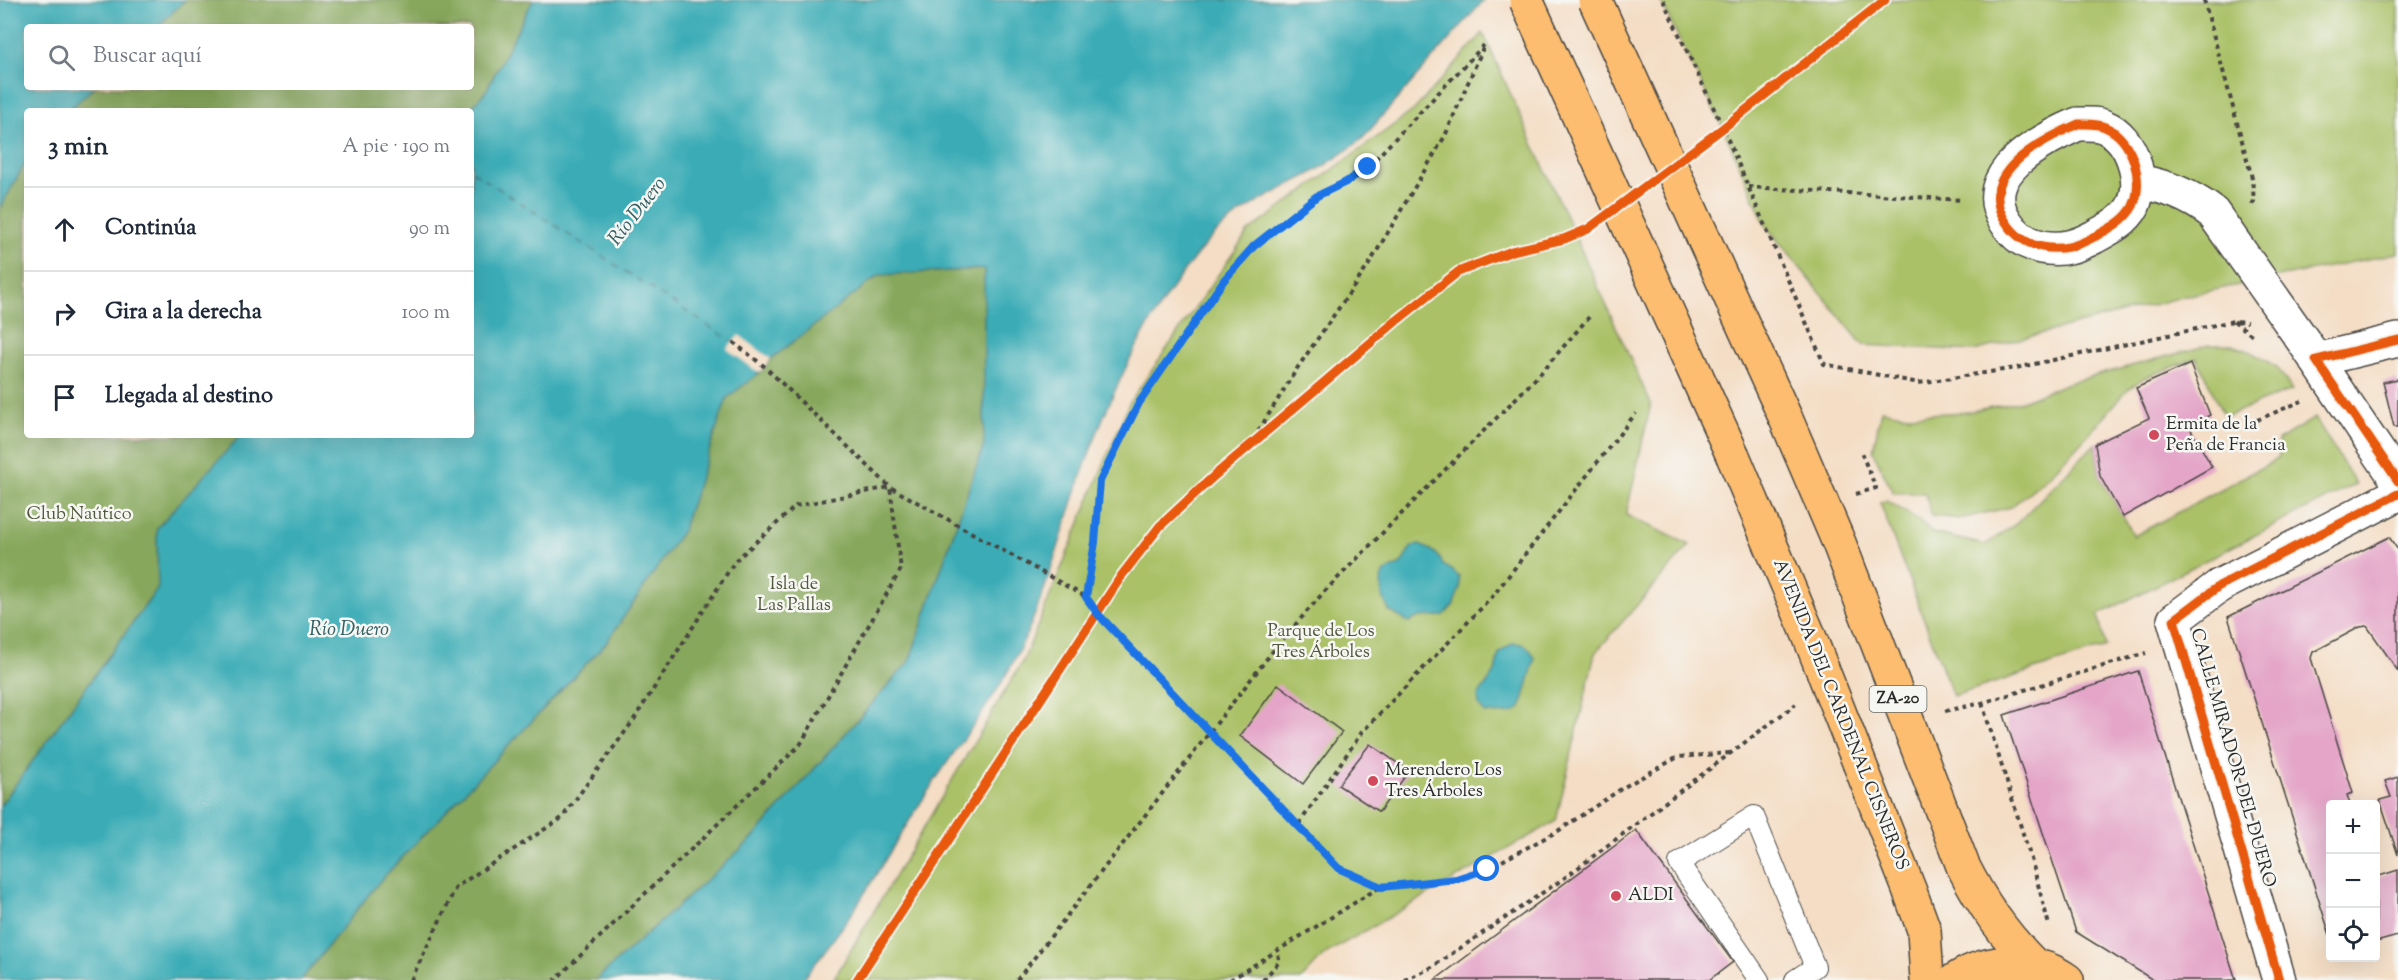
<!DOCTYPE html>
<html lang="es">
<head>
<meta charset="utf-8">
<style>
  body { margin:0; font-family:"Sorts Mill Goudy",serif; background:#f6f6f7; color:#1f2937 }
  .controls { position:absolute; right:18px; bottom:18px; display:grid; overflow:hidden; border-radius:6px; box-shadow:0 6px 24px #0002 }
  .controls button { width:54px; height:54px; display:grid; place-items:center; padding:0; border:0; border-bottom:2px solid #e0e1e3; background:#fff; color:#1f2937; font:30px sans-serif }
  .stop { position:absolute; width:18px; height:18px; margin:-14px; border:4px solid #1a73e8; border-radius:50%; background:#fff }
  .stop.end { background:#1a73e8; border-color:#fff; box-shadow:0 2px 6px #0008 }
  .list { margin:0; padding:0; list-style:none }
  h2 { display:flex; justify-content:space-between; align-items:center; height:78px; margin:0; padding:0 24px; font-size:26px }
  h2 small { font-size:20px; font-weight:400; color:#747a83 }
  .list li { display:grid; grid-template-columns:39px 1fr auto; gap:18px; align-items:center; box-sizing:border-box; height:84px; padding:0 24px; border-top:2px solid #e0e1e3 }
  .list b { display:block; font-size:22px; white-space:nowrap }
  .list em { font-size:20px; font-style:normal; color:#747a83 }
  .icon { flex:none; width:33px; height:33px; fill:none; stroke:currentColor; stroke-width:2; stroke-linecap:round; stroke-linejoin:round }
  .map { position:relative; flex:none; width:2398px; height:980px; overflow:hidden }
  .search { position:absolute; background:#fff; box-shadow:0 6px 24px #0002; left:24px; top:24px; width:450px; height:66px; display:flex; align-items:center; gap:15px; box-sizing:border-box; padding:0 21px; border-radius:6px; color:#747a83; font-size:22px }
  .panel { position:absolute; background:#fff; box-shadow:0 6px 24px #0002; left:24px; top:108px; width:450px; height:330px; border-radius:6px }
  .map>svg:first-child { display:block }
  .green { fill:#aac167; stroke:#6a7649; stroke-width:1.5 }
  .forest { fill:#87a75c; stroke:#596944; stroke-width:1.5 }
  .water { fill:#3bacb6; stroke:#336c70; stroke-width:1.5 }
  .pier { fill:#f4ddc4 }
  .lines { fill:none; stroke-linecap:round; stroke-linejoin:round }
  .ferry { stroke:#315f63; stroke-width:1.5; stroke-dasharray:8 6; stroke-linecap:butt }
  .building { fill:#e4a5c8 }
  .lane-casing { stroke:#494642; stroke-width:22 }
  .street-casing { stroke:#494642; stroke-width:36 }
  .highway-casing { stroke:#494642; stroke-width:36 }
  .path { stroke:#494642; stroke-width:4; stroke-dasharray:4.5 4.5; stroke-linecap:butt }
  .lane { stroke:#fff; stroke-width:20 }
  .street { stroke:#fff; stroke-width:33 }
  .highway { stroke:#fcbd6f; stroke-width:33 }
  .highway-bridge-casing { stroke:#494642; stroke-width:36; stroke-linecap:butt }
  .highway-bridge { stroke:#fcbd6f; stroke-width:33 }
  .cycleway-casing { stroke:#f6f6f2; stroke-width:13 }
  .cycleway { stroke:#e8590c; stroke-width:9 }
  .route { stroke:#1a73e8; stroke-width:8 }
  .poi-dot { fill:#d1495b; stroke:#f6f6f2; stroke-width:2 }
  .labels { text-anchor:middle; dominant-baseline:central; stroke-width:5; stroke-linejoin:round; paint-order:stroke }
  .shield { fill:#f6f6f2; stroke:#686867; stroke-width:1.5 }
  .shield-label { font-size:16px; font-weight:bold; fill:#2b2b2b }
  .poi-label { font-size:18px; fill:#2b2b2b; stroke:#f6f6f2; text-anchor:start }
  .park-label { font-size:18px; fill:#51583d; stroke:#f6f6f2 }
  .street-label { font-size:18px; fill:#2b2b2b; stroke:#f6f6f2 }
  .water-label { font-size:20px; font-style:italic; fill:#315f63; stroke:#f6f6f2 }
</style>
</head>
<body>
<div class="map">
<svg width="2398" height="980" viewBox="0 0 2398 980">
  <rect width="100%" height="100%" fill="#f6f6f2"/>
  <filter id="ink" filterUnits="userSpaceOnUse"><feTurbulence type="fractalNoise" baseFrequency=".0167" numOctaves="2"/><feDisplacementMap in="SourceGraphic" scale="12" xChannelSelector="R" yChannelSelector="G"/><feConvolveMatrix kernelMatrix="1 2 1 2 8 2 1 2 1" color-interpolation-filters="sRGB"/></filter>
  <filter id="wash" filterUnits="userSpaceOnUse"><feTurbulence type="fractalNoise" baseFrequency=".008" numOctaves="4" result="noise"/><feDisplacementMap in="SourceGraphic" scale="24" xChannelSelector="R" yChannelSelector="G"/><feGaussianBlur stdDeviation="1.35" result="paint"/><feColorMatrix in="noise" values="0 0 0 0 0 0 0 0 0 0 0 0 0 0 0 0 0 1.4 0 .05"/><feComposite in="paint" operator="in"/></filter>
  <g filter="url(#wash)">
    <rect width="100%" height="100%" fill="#f4ddc4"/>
    <path class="green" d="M1660,0H2398V253L2194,294L1974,351L1863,345L1766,226L1723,128Z
      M1483,33L1651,404L1626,515L1690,545L1595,653L1556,821L1325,954L1301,980H833L1024,659L1129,403L1248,232L1414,110Z
      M2209,345H2233L2251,352L2277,367L2292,390L2224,417L2197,358L2144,378L2127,390L2097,425L2050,475L2011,507L1960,519L1932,516L1925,493H1893L1873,451L1881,410L1908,415L1967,412L2022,401L2068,383Z
      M2315,418L2356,484L2098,615L2106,647L1953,696L1880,503L1887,501L1919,520L1933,533L1985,545L2017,523L2095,444L2100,476L2134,536L2279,458L2278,440Z"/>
    <path class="forest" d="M185,0H533L486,91L468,111H68L94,87H471V27H157Z
      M27,160V435H241L157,528L158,588L0,806V208Z
      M985,269L984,445L909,662L753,838L596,980H301L378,883L606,643L682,531L727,398L759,373L771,359L879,275Z"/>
    <path class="water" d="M0,0H185L157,27H27V87H94L68,111H27V160L0,208Z
      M533,0H1484L1363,138C1347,151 1330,163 1312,173C1274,194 1233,211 1205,245C1150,309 1112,389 1084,468C1064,525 1049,585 1024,640C1002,689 968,732 938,776C908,821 881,868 852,913C837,936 819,958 802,980H596L753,838L909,662L984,445V269L879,275L771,359L759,373L727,398L682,531L606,643L378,883L301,980H0V806L158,588L157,528L241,435H471V111H468L486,91Z
      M1419,545C1431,549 1438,552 1443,565L1452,570L1459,577L1460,588L1453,606L1443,616L1420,617L1408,622L1389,611L1382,594L1381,580L1385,572L1401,564L1412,546Z
      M1513,643C1526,643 1529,647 1535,658L1521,708C1509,717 1498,713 1485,713L1479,706L1478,696L1495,672L1499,653Z"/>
    <path class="pier" d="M739,335L771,359L759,373L727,349Z"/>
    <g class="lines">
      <path class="ferry" d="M472,171L733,342"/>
    </g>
    <g id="blocks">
      <path class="building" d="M2190,364L2210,415L2189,426L2212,467L2123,517L2100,476L2095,444L2149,418L2136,388Z
        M2398,379V427H2394L2383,382Z
        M2389,537L2398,550V671L2367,626L2360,627L2313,652L2311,658L2353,793L2347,795L2350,804H2330V935L2228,617Z
        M2138,671L2236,980H2153L2076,932L2004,715Z
        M1278,684L1342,732L1303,784L1240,736Z
        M1370,744L1409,771L1379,812L1338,785Z
        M2398,777V855L2380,800L2391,797L2385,781Z
        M1636,830L1733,962L1709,980H1435Z
        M2398,870V936L2376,942V877Z"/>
    </g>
  </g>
  <g filter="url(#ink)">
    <use href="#blocks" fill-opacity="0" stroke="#494642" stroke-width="1.5"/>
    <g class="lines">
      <defs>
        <path id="lane" d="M1759,980L1679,863L1754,816L1815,967L1795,980"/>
        <path id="street" d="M2078,124C2087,124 2097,123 2105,127C2132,138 2145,180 2133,206C2125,221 2109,229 2094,237C2077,246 2062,251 2042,247C2026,244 2015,236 2006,222C1974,174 2042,140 2078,124Z
          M2138,181C2167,187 2190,195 2213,213L2304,342L2398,481
          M2316,360L2398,340
          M2279,980L2174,620L2219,586L2398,494"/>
        <path id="highway" d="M1786,419L1839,543L1963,866C1982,904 2004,935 2034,965
          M1733,456L1808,633L1909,889L1924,930L1927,980
          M1955,980C1987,958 2035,957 2067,980"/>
      </defs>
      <use href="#lane" class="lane-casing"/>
      <use href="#street" class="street-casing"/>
      <use href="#highway" class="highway-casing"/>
      <path class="path" d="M1663,0L1723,128L1824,364L1919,383L2016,368L2233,321L2247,322
        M2204,0L2252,178L2254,201L2251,207
        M471,170L472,171
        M1748,187L1963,200
        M2234,321L2254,337
        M733,342L765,367L890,487L1086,597L1097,613L1338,868L1381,887L1456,879L1487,869L1558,831L1624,787L1678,757L1730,753
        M2257,420L2302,401
        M1249,446L1298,367L1368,266L1445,136L1483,48
        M1856,494L1876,488L1860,450
        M1086,597L1095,542L1100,481L1139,403L1224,280L1254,246L1317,196L1346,182L1368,167L1484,45
        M1982,703L2032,862L2049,925
        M1945,711L1982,703L2146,653
        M1299,824L1362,732L1492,597L1636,413
        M411,980L456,887L562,818L633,721L735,561L796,506L890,487L901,569L800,745L555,980
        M1017,980L1276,647L1323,593L1539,375L1589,317
        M1230,980L1380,887
        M1263,980L1279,962L1278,951
        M1404,980L1429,969L1563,879L1796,704"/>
      <use href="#lane" class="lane"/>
      <use href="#street" class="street"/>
      <use href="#highway" class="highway"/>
      <defs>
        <path id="highway-bridge" d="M1526,0L1733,456
          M1595,0L1786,419"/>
      </defs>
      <use href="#highway-bridge" class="highway-bridge-casing"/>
      <use href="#highway-bridge" class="highway-bridge"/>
      <defs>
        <path id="cycleway" d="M2078,124C2087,124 2097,123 2105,127C2132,138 2145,180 2133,206C2125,221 2109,229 2094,237C2077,246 2062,251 2042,247C2026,244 2015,236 2006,222C1974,174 2042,140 2078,124Z
          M2398,340L2316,360L2398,481
          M857,980L1122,575L1160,526L1214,476L1395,322L1458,272L1512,251L1564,239L1588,229L1723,128L1885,0
          M2279,980L2174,620L2219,586L2398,494"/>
      </defs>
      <use href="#cycleway" class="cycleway-casing"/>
      <use href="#cycleway" class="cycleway"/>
    </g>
  </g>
  <g class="lines" filter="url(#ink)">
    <path class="route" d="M1368,167L1346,182L1317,196L1254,246L1224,280L1139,403L1100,481L1095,542L1086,597L1097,613L1338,868L1381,887L1456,879L1487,869"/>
  </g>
  <g class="poi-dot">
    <circle cx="2154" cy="435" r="6"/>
    <circle cx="1373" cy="781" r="6"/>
    <circle cx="1616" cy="896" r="6"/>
  </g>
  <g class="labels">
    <rect class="shield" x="1869.5" y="686" width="57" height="26" rx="4.5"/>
    <g class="shield-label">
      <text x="1898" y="699">ZA-20</text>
    </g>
    <g class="poi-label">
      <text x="2166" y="425">Ermita de la<tspan x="2166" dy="21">Peña de Francia</tspan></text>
      <text x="1385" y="771">Merendero Los<tspan x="1385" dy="21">Tres Árboles</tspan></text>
      <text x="1628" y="896">ALDI</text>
    </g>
    <g class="park-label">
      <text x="79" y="515">Club Naútico</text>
      <text x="794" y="585">Isla de<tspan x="794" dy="21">Las Pallas</tspan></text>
      <text x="1321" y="632">Parque de Los<tspan x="1321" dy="21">Tres Árboles</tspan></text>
    </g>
    <g class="street-label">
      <text transform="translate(1840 715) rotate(68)">AVENIDA DEL CARDENAL CISNEROS</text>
      <text transform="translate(2232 758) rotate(74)">CALLE MIRADOR DEL DUERO</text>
    </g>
    <g class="water-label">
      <text transform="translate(638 212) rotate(-52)">Río Duero</text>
      <text x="349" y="630">Río Duero</text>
    </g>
  </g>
</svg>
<div class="controls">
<button>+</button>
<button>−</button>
<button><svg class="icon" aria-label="locate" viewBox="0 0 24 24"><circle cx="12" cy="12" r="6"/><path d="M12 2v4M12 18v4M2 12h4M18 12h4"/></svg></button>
</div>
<div class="stop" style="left:1487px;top:869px"></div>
<div class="stop end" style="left:1368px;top:167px"></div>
<div class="search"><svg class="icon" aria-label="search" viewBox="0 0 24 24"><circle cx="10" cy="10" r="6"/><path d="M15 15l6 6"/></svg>Buscar aquí</div>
<section class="panel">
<h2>3 min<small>A pie · 190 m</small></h2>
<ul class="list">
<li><svg class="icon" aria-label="ahead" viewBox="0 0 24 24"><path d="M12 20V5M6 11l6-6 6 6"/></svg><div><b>Continúa</b></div><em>90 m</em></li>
<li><svg class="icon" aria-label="right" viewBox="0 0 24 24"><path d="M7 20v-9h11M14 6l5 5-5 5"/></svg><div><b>Gira a la derecha</b></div><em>100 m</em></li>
<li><svg class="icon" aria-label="arrive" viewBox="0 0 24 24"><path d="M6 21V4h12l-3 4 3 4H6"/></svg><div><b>Llegada al destino</b></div></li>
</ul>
</section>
</div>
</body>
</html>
